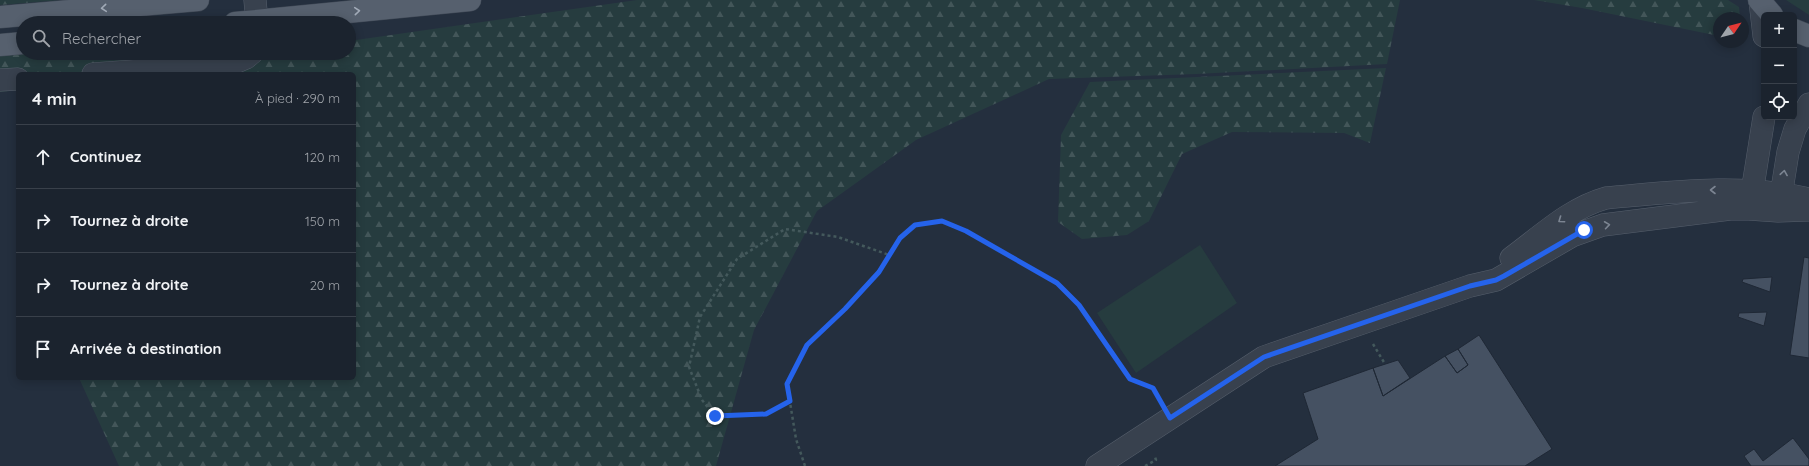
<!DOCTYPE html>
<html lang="fr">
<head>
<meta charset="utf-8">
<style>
  body { margin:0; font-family:Quicksand,sans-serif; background:#242b36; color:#f1f3f6 }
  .controls { position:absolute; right:12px; top:12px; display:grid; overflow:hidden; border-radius:6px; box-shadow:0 2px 10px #0003 }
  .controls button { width:36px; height:36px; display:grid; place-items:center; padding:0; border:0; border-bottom:1px solid #39404a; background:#1b232e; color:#f1f3f6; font:20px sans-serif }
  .compass { position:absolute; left:1713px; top:12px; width:36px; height:36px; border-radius:50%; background:#1b232e; box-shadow:0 2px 10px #0003; rotate:55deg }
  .stop { position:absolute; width:12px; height:12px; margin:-9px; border:3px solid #2563eb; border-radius:50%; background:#fff }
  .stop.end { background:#2563eb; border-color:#fff; box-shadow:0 1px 4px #0008 }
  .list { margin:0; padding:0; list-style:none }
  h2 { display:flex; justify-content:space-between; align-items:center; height:52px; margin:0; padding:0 16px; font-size:17px }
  h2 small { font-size:13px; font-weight:400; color:#a0a4aa }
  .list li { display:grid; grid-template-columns:26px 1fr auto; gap:12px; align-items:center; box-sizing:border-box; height:64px; padding:0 16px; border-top:1px solid #39404a }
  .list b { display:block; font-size:15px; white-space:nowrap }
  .list em { font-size:13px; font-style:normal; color:#a0a4aa }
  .icon { flex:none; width:22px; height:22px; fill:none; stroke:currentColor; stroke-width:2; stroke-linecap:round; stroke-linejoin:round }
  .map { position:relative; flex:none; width:1809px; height:466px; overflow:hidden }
  .search { position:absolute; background:#1b232e; box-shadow:0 2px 10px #0003; left:16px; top:16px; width:340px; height:44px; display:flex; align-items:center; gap:10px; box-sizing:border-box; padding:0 14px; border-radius:22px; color:#a0a4aa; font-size:15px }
  .panel { position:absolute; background:#1b232e; box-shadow:0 2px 10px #0003; left:16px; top:72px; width:340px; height:308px; border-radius:6px }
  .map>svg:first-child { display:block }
  .grass { fill:#263c3f }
  .forest { fill:url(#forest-firs) }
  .building { fill:#455162; stroke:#1f2835 }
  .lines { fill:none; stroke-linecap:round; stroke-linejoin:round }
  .minor-casing { stroke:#565f6c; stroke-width:23 }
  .major-casing { stroke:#414a57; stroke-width:23 }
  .path { stroke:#44595c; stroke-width:2.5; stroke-dasharray:3 3; stroke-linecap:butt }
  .minor { stroke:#38414e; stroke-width:22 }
  .major { stroke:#56606e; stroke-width:22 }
  .oneway { stroke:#a1aab7 }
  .oneway2 { stroke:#7c8592 }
  .route { stroke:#2563eb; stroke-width:5 }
</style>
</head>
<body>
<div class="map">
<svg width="1809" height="466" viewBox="0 0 1809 466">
  <defs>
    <pattern id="forest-firs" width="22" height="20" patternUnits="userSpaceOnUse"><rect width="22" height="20" fill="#263c3f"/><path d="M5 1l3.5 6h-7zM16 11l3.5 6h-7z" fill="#435659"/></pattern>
  </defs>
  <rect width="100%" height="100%" fill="#242f3e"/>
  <path class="grass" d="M1786,0H1809V15Z
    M1200,245L1237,303L1136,373L1097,313Z"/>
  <path class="forest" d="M0,0H61L0,5Z
    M637,0H1400L1387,64L1196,74L1049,79L916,140L817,211L754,330L716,466H119L79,378H354V74H18V90L0,92V54L211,53L219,55L238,53H349V41Z
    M1534,0H1728L1739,7L1740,18H1719V36L1582,8Z
    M1386,68L1370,143L1344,133L1232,132L1182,154L1149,221L1127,235L1082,239L1058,222L1061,135L1090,82Z"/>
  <path class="building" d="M1804,257L1809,258V358L1790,355Z
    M1772,277L1770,292L1742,282L1743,279Z
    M1767,312L1764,326L1738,317L1739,313Z
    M1479,335L1552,449L1525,466H1275L1318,439L1303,393L1373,368L1383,396L1445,356L1457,373L1468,365L1458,349Z
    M1458,349L1468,365L1457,373L1445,356Z
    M1398,360L1410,378L1383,396L1373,368Z
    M1793,438L1809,459V466H1751L1744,456L1754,449L1763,461Z"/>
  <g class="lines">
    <defs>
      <path id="minor" d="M255,0L257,23
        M1760,1L1764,36
        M93,74L232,64L246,58L252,53
        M0,80L18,79
        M1750,205L1764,117
        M1779,208L1788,152L1795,129L1809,104
        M1511,258C1541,236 1570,208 1606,198C1673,192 1743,183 1809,199
        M1097,466L1264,357L1470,286L1496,280L1572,236L1603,225L1730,209H1749L1778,211L1809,210"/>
      <path id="major" d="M1759,0L1772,15
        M0,17L198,0
        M235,23L470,0
        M1794,30L1809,36
        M0,45L23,43"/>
    </defs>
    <use href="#minor" class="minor-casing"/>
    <use href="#major" class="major-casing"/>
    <path class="path" d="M1373,344L1385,364
      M790,401L766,414L715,416L702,400L689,367L700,317L737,259L785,229L838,237L889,255
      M805,466L796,439L787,384L807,345L845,309L879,272L900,238L915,225L942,221L966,231L1057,283L1079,305L1130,379L1153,388L1159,398
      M1145,466L1156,460L1155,457"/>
    <use href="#minor" class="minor"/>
    <use href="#major" class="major"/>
  </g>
  <defs><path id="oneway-chevron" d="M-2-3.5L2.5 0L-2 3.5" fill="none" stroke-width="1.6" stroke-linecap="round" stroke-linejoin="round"/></defs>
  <g class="oneway">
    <use href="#oneway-chevron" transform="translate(104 8) rotate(175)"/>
    <use href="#oneway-chevron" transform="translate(357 11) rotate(-5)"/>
  </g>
  <g class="oneway2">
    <use href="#oneway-chevron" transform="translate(1784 173) rotate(-81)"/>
    <use href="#oneway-chevron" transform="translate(1713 190) rotate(180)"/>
    <use href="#oneway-chevron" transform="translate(1561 220) rotate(145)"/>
    <use href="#oneway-chevron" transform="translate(1607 225) rotate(-8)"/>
  </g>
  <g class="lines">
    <path class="route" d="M715,416L766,414L790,401L787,384L807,345L845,309L879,272L900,238L915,225L942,221L966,231L1057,283L1079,305L1130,379L1153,388L1170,418L1264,357L1470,286L1496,280L1504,276L1584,230"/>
  </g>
</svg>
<div class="controls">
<button>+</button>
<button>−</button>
<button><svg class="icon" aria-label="locate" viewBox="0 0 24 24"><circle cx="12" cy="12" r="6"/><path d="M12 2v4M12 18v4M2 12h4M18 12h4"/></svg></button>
</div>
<svg class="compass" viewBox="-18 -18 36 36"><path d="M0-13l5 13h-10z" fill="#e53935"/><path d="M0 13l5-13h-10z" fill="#a0a4aa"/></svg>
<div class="stop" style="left:1584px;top:230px"></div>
<div class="stop end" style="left:715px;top:416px"></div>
<div class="search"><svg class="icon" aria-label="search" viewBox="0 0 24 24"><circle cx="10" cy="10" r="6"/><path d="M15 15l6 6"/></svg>Rechercher</div>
<section class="panel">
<h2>4 min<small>À pied · 290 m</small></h2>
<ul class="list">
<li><svg class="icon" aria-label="ahead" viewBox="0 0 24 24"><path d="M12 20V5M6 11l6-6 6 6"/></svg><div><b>Continuez</b></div><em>120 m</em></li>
<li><svg class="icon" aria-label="right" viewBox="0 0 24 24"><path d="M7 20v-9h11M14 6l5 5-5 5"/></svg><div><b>Tournez à droite</b></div><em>150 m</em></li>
<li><svg class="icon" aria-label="right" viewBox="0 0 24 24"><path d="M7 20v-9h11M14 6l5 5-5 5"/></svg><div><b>Tournez à droite</b></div><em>20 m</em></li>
<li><svg class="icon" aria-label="arrive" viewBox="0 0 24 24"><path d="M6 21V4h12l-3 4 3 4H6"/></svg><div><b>Arrivée à destination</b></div></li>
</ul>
</section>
</div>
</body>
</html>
